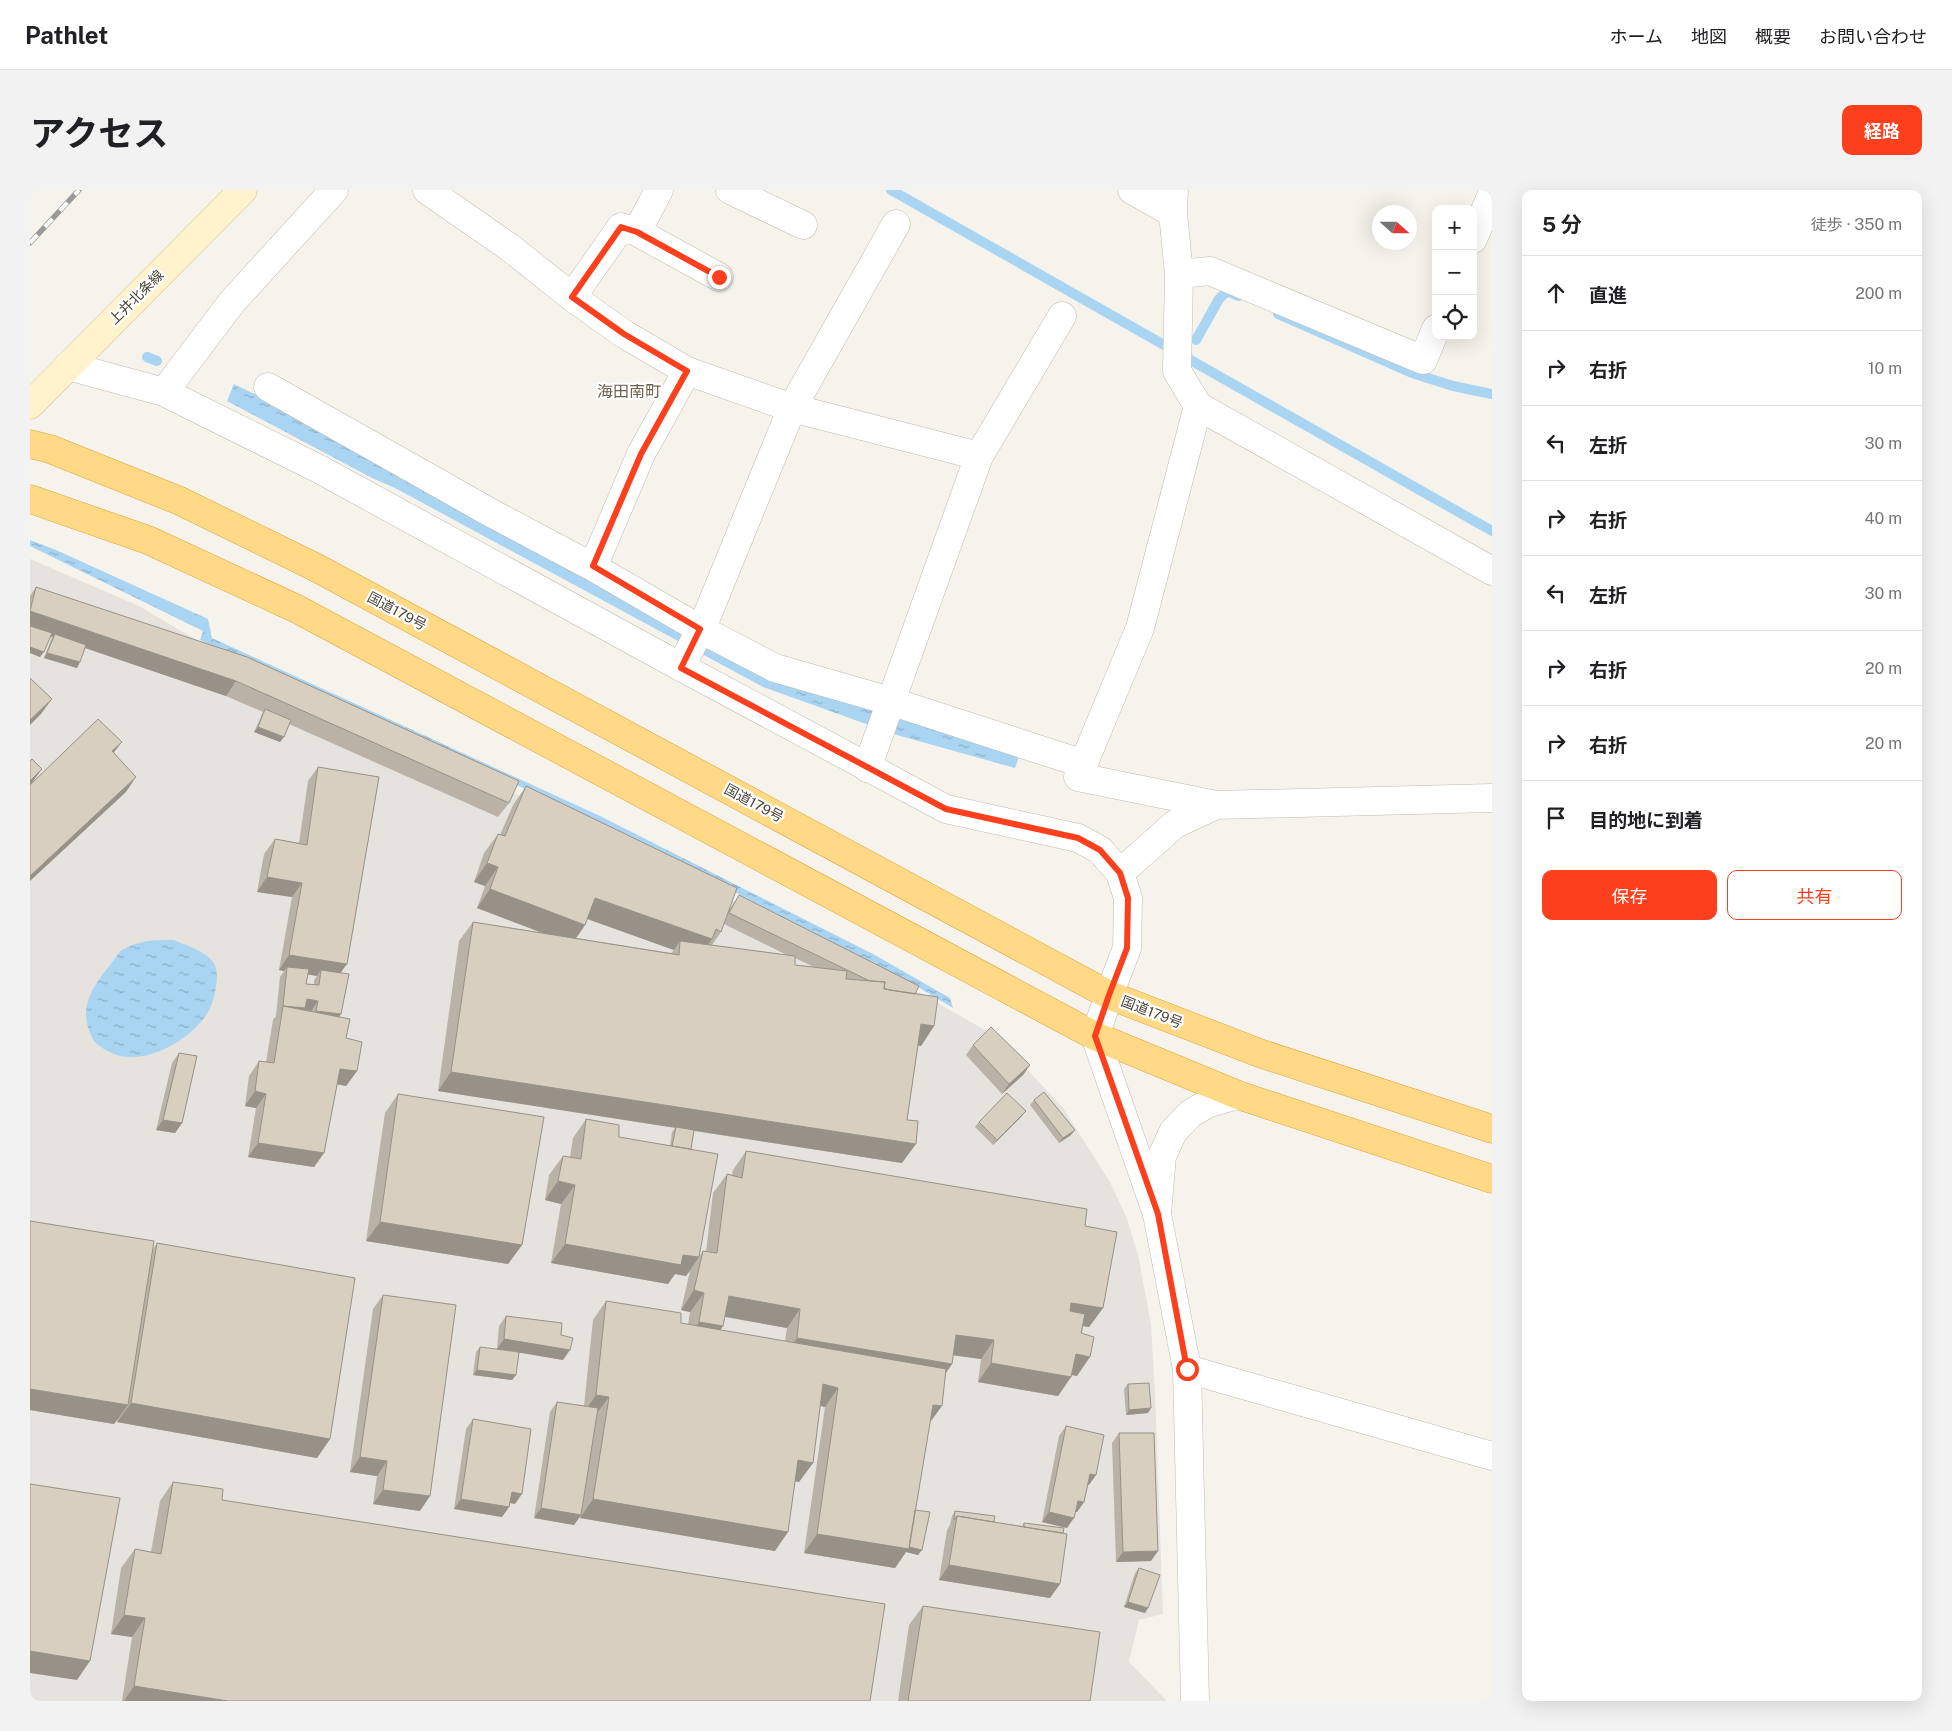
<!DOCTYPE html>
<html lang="ja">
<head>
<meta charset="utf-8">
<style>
  body { margin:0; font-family:"Public Sans","Noto Sans JP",sans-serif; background:#f2f2f2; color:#202124 }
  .controls { position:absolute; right:15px; top:15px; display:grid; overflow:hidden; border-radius:10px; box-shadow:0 5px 20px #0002 }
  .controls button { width:45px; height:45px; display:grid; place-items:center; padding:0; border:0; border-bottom:1px solid #e0e0e0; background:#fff; color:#202124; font:25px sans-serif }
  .compass { position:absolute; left:1342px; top:15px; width:45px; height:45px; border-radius:50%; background:#fff; box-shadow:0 5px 20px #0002; rotate:111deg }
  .stop { position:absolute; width:15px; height:15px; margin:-11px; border:4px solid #fc3f1d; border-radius:50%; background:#fff }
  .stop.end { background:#fc3f1d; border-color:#fff; box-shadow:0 1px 5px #0008 }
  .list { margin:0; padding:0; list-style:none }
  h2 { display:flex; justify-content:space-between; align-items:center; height:65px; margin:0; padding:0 20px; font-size:21px }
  h2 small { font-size:16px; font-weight:400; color:#757577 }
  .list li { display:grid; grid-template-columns:32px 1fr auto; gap:15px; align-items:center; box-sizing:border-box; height:75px; padding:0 20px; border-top:1px solid #e0e0e0 }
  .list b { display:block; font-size:19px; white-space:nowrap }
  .list em { font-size:16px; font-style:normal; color:#757577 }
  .actions { display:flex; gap:10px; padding:15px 20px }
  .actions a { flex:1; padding:11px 0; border:1px solid #fc3f1d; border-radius:10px; text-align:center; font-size:18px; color:#fc3f1d }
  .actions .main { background:#fc3f1d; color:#fff }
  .icon { flex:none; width:28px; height:28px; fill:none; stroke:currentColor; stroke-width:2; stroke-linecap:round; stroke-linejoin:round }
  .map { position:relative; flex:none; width:1462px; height:1511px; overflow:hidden; border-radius:10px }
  header { display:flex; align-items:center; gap:30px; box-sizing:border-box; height:70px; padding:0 25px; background:#fff; border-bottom:1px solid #e0e0e0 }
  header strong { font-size:24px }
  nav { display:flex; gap:28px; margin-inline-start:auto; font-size:18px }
  .intro { display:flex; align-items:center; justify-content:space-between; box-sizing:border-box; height:120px; padding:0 30px }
  h1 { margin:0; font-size:35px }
  .button { padding:12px 22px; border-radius:10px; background:#fc3f1d; color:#fff; font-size:18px; font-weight:700 }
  main { display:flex; gap:30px; padding:0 30px }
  aside { flex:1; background:#fff; border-radius:10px; box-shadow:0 5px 20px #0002 }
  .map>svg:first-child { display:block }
  .industrial { fill:#e6e2dd }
  .water { fill:url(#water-ripples) }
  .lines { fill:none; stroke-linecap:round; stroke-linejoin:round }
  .stream { stroke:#a9d4f2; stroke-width:10 }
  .minor-casing { stroke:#c2bbae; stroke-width:29 }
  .tertiary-casing { stroke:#c2bbae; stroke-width:29 }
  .secondary-casing { stroke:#d6c79b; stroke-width:29 }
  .trunk-casing { stroke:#e0a43c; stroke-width:29 }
  .minor { stroke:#fff; stroke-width:28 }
  .tertiary { stroke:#fff; stroke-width:28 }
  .secondary { stroke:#fff3cd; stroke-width:28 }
  .trunk { stroke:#ffd985; stroke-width:28 }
  .rail-casing { stroke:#9a9a9a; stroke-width:5.5 }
  .rail { stroke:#fff; stroke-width:4; stroke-dasharray:11; stroke-linecap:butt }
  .wall { fill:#bab2a6; fill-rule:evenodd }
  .shaded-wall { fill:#979187 }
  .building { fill:#d8cfc1; stroke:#979187 }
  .route { stroke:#fc3f1d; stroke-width:6 }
  .labels { text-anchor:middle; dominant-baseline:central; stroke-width:4.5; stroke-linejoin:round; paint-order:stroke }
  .street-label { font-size:14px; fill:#4b4439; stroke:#fff }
  .quarter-label { font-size:16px; fill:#6e6250; stroke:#fff }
</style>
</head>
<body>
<header>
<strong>Pathlet</strong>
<nav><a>ホーム</a><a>地図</a><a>概要</a><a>お問い合わせ</a></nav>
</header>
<div class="intro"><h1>アクセス</h1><a class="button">経路</a></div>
<main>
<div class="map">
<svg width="1462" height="1511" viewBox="0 0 1462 1511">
  <defs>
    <pattern id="water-ripples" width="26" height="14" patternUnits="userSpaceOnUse" patternTransform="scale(1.25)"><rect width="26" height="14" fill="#a9d4f2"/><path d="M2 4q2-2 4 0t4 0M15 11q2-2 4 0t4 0" fill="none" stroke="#8caec5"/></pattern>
  </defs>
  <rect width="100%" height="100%" fill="#f6f3ec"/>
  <path class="industrial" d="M0,369L109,416L168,451L280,502L890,803L967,847L1033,918L1080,992L1096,1026L1108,1065L1121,1134L1125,1203L1133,1424L1109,1430L1099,1472L1137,1511H0Z"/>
  <path class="water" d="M204,194L253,218L655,441L990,565L985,578L867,545L733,497L365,298L342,288L197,211Z
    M0,350L26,360L178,429L182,448L570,626L843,764L920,808L923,818L888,797L654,676L537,618L170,450L173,441L0,356Z
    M144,750C155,755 175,761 183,772C188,778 187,790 186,797C183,812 180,823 169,834C147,858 104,879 74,859C70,856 66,854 63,849C47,820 61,798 80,775C84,770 88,763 92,760C108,750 126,750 144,750Z"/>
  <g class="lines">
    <path class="stream" d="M861,0L1462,341
      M1248,124L1382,183L1423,196L1462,204
      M1166,150L1189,109L1197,101L1208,106
      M117,167L127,171"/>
    <defs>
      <path id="minor" d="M397,0L479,57L542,107L594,144L657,181L762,218L949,266
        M700,0L773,35
        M1102,0L1143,23
        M1144,0L1143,23L1149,84L1147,181L1168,216L1462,381
        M607,42L689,87
        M1443,49L1462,4
        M1149,84L1180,81L1393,170L1406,139
        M542,107L591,37L607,42L629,0
        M238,197L463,324L563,377L670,439L745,478L860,511L1054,574
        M134,202L202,112L304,0
        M1168,216L1110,438L1048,587L1186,615
        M563,377L611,264L657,181
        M651,477L676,428L762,218L866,34
        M837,578L949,266L1032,126
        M1090,683L1145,634L1186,615L1462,608
        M1127,1024L1132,966L1143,942L1161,923L1179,913L1208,905
        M1157,1179L1462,1266"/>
      <path id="tertiary" d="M38,176L134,202L289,279L651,477L916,619L1048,648L1070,660L1090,683L1098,708L1097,758L1079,805L1065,846L1127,1024L1157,1179L1165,1511"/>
      <path id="secondary" d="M0,215L213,0"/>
      <path id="trunk" d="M0,254L20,259L150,311L287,378L1079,805L1232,864L1462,939
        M0,309L118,350L267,419L1065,846L1208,905L1462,989"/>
    </defs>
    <use href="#minor" class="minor-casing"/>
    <use href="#tertiary" class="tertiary-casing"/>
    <use href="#secondary" class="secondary-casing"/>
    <use href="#trunk" class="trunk-casing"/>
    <use href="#minor" class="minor"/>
    <use href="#tertiary" class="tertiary"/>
    <use href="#secondary" class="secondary"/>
    <use href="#trunk" class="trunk"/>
    <defs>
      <path id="rail" d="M0,53L49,0"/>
    </defs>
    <use href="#rail" class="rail-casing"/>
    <use href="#rail" class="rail"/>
  </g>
  <path class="wall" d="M6,397L479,613L468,627L259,534L250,552L224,542L233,522L196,506L55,458L47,478L14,468L22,447L20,446L10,467L0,463V406Z
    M288,577L311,783L309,827L327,881L316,896L307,894L294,963L284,977L218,967L226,918L215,916L219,886L229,871L236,872L243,830L246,826L250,787L254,781L249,780L262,707L227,702L234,664L245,649L269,653L278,591ZM278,784L287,786L284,790V795L276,794Z
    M496,596L699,720L709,705L885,804L904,836L891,856L888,855L877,930L872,973L664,941L661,959L669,1067L673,1061L676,1062L683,1003L697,984L702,985L703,980L716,961L1055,1036L1073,1118L1059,1137L1053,1136L1047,1186L1042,1185L1041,1187L1028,1206L948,1192L951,1169L923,1165L922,1174L915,1184L900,1232L885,1320L892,1360L888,1365L876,1362L865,1378L774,1363L795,1217L790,1216L783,1273L769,1292L765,1291L745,1361L550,1328V1327L544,1335L504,1328L520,1222L527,1212L554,1216L563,1130L576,1111L651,1133L658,1134L660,1122L651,1120L660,1081L656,1086L645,1084L638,1094L521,1073L531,1014L515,1010L519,985L533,966L540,967L543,948L556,929L589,947L640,956L642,942L645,938L408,901L429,751L443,732L512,743L447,718L455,696L444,692L454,663L468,644L470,645L483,615ZM557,729L644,760L641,763L546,748L555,735ZM694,734L757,765L682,755L691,742ZM765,768L784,777L765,775ZM695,1127L757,1138L755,1151L690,1140L693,1136Z
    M943,855L1000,875L993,885L972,904L936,865Z
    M149,863L152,933L145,943L126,940L142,873Z
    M368,904L492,1055L478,1074L336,1051L355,923Z
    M1004,910L1041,945L1029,953L1000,915Z
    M992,926L963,955L945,937L949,932Z
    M0,1031L123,1059L127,1053L300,1249L287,1268L87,1232L88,1229L84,1234L0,1220Z
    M353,1105L390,1321L343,1314L347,1286L320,1282L343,1119Z
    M476,1126L531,1145L533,1170L489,1162L486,1185L482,1190L443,1185L446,1162L450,1157L480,1161L467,1159L469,1136Z
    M1098,1194L1118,1223L1096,1225L1094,1199Z
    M443,1229L485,1314L480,1313L479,1317L472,1327L424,1319L436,1239Z
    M1036,1236L1059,1295H1058L1054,1312L1047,1322H1046L1037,1338L1012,1332L1029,1246Z
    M1089,1243L1121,1371L1086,1372L1082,1253Z
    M143,1292L192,1310L840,1511H92L102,1447L81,1444L91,1378L105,1359L121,1362L130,1311Z
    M925,1321L964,1332L992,1336L994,1333L1020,1408L909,1390L917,1340L920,1335L922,1326Z
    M1109,1378L1115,1423L1094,1417L1105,1383Z
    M893,1416L1060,1511H868L879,1435Z"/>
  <path class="shaded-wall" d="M0,421L206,491L196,506L23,447L25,444L22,447L0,439Z
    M0,457L14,462L10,467L0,463Z
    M17,463L50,472L47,478L14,468Z
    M22,509L11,524L0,535V530Z
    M228,537L254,547L250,552L224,542Z
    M92,552L81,566L82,561Z
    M12,579L1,594L0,595V591Z
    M106,587L96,602L0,691V686Z
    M457,673L468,677L455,696L444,692Z
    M237,687L272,693L262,707L227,702Z
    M460,699L555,735L542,754L447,718Z
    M565,708L682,749L669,768L650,751L644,760L552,727Z
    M259,765L317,774L306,789L291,780L287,786L257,781V777L254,781L249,780Z
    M277,809L288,811L281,821L253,816Z
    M286,821L311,824L304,834L279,831Z
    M891,834L904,836L891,856L878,853Z
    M1000,875L993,885L972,904L979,894Z
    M310,879L327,881L316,896L300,893Z
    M421,882L886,954L872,973L408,901Z
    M225,901L236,904L226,918L215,916Z
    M996,921L992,926L963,955L967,950Z
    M133,930L152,933L145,943L126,940Z
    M1045,940L1041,945L1029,953L1033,948Z
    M228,953L294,963L284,977L218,967Z
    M528,991L545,995L531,1014L515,1010Z
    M350,1032L492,1055L478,1074L336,1051Z
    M535,1054L653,1065L669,1067L656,1086L645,1084L638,1094L521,1073Z
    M664,1100L674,1103L660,1122L651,1120Z
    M699,1106L770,1119L757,1138L686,1125Z
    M1041,1113L1073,1118L1059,1137L1028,1132Z
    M669,1132L693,1136L680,1155L656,1151Z
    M926,1145L964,1150L951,1169L913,1164Z
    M767,1148L922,1174L909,1193L753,1167Z
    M474,1149L540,1160L533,1170L467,1159Z
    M1046,1164L1060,1167L1047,1186L1032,1183Z
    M961,1173L1041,1187L1028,1206L948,1192Z
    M447,1180L486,1185L482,1190L443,1185Z
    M793,1194L808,1198L795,1217L779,1213Z
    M0,1199L98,1215L84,1234L0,1220Z
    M566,1205L579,1207L565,1226L553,1224Z
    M101,1213L300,1249L287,1268L87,1232Z
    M903,1215L912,1216L898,1235Z
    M1121,1218L1118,1223L1096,1225L1099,1220Z
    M330,1267L357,1271L347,1286L320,1282Z
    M768,1270L783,1273L769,1292L755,1289Z
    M1060,1284L1066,1285L1059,1295L1053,1294Z
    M353,1300L400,1306L390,1321L343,1314Z
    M482,1302L492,1304L485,1314L475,1312Z
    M431,1309L479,1317L472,1327L424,1319Z
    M563,1309L758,1342L745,1361L550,1328Z
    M1048,1311L1054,1312L1047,1322L1041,1321Z
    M511,1318L551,1325L544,1335L504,1328Z
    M1019,1322L1044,1328L1037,1338L1012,1332Z
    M787,1344L875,1356L892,1360L888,1365L876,1362L865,1378L774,1363Z
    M1128,1361L1121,1371L1086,1372L1093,1362Z
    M919,1375L1030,1394L1020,1408L909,1390Z
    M1098,1412L1118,1418L1115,1423L1094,1417Z
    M94,1425L115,1428L102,1447L81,1444Z
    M0,1461L60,1471L47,1490L0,1483Z
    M104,1496L198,1511H94Z"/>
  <path class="building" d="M6,397L217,467L489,591L479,613L206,491L0,421Z
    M0,436L22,443L14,462L0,457Z
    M25,444L56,455L50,472L17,463Z
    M0,488L22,509L0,530Z
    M235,519L261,530L254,547L228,537Z
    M68,529L92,552L82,561L106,587L0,686V595Z
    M2,569L12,579L0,591V571Z
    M288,577L349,587L317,774L259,765L272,693L237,687L245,649L277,655Z
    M496,596L707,698L691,742L686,739L682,749L565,708L555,735L460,699L468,677L457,673L468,644L475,646Z
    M709,705L889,796L885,804L859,800L854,798L855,792L840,791L699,723Z
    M443,732L649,765L650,751L765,766V775L817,781L816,789L855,792L854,799L908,807L904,836L891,834L877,930L888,931L886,954L421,882Z
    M257,777L279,779L276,794L289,795L291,780L319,784L311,824L286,821L288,811L277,809L275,818L253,816Z
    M253,816L320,829L316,848L332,852L327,881L310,879L294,963L228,953L236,904L225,901L229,871L244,873Z
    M961,837L1000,875L979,894L943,855Z
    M149,863L167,866L152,933L133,930Z
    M1014,902L1045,940L1033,948L1004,910Z
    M977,903L996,921L967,950L949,932Z
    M368,904L514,927L492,1055L350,1032Z
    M556,929L589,935V947L688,964L669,1067L653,1065L651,1075L535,1054L545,995L528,991L533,966L551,969Z
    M646,937L664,940L661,959L642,956Z
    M716,961L1057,1019L1055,1036L1087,1042L1073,1118L1041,1113L1040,1121L1055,1124L1051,1143L1064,1147L1060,1167L1046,1164L1041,1187L961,1173L964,1150L926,1145L922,1174L767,1148L770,1119L699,1106L693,1136L669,1132L674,1103L664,1100L673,1061L687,1063L697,984L712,988Z
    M0,1031L124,1051L98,1215L0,1199Z
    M127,1053L325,1088L300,1249L101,1213Z
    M353,1105L426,1115L400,1306L353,1300L357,1271L330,1267Z
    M576,1111L651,1123V1133L916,1179L912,1216L903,1215L879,1359L787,1344L808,1198L793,1194L783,1273L768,1270L758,1342L563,1309L579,1207L566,1205Z
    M476,1126L532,1133L531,1145L543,1148L540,1160L474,1149Z
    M450,1157L489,1162L486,1185L447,1180Z
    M1119,1193L1121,1218L1099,1220L1098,1194Z
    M527,1212L568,1218L551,1325L511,1318Z
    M443,1229L501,1239L492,1304L482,1302L479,1317L431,1309Z
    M1036,1236L1074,1245L1066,1285L1060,1284L1054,1312L1048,1311L1044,1328L1019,1322Z
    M1089,1243H1124L1128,1361L1093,1362Z
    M143,1292L193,1299L192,1310L855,1414L840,1511H198L104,1496L115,1428L94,1425L105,1359L131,1364Z
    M0,1294L90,1308L60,1471L0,1461Z
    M885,1320L900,1322L892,1360L879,1357Z
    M925,1321L965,1326L964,1332L927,1326L924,1330Z
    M927,1326L1037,1344L1030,1394L919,1375Z
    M994,1333L1034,1338L1033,1343L994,1337Z
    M1109,1378L1130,1385L1118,1418L1098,1412Z
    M893,1416L1070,1442L1060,1511H878Z"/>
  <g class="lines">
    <path class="route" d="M689,87L607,42L591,37L542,107L594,144L657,181L611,264L563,376L670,439L651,478L916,619L1048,648L1070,660L1090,683L1098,708L1097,758L1079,805L1065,846L1128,1024L1157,1179"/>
  </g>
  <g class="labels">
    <g class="street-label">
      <text transform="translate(106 107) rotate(-45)">上井北条線</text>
      <text transform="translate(367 421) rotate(28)">国道179号</text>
      <text transform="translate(724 613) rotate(28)">国道179号</text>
      <text transform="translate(1122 822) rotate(21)">国道179号</text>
    </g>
    <g class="quarter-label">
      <text x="599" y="201">海田南町</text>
    </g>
  </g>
</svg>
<div class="controls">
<button>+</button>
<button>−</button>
<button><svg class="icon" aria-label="locate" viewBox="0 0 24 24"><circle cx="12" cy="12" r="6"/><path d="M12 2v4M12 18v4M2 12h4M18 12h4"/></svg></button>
</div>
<svg class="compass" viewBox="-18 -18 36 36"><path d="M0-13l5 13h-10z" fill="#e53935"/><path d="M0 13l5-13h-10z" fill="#757577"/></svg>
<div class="stop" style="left:1157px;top:1179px"></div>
<div class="stop end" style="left:689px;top:87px"></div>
</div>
<aside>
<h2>5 分<small>徒歩 · 350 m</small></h2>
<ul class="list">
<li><svg class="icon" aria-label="ahead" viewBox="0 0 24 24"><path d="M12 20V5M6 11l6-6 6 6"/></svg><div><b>直進</b></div><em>200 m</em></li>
<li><svg class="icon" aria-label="right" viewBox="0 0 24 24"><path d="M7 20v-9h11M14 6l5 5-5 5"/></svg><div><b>右折</b></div><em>10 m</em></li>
<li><svg class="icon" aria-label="left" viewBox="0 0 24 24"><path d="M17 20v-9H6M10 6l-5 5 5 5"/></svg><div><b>左折</b></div><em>30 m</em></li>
<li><svg class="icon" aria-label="right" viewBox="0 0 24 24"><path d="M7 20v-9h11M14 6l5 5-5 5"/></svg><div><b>右折</b></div><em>40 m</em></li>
<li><svg class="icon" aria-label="left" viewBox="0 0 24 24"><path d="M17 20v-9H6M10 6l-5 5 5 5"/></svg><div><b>左折</b></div><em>30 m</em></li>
<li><svg class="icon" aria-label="right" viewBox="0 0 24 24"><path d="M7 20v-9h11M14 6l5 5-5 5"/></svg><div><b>右折</b></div><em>20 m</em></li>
<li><svg class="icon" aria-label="right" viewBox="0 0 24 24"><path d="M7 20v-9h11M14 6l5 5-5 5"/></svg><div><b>右折</b></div><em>20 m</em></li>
<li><svg class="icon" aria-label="arrive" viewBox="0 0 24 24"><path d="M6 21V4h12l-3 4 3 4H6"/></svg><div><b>目的地に到着</b></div></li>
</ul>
<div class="actions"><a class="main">保存</a><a>共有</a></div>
</aside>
</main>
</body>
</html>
